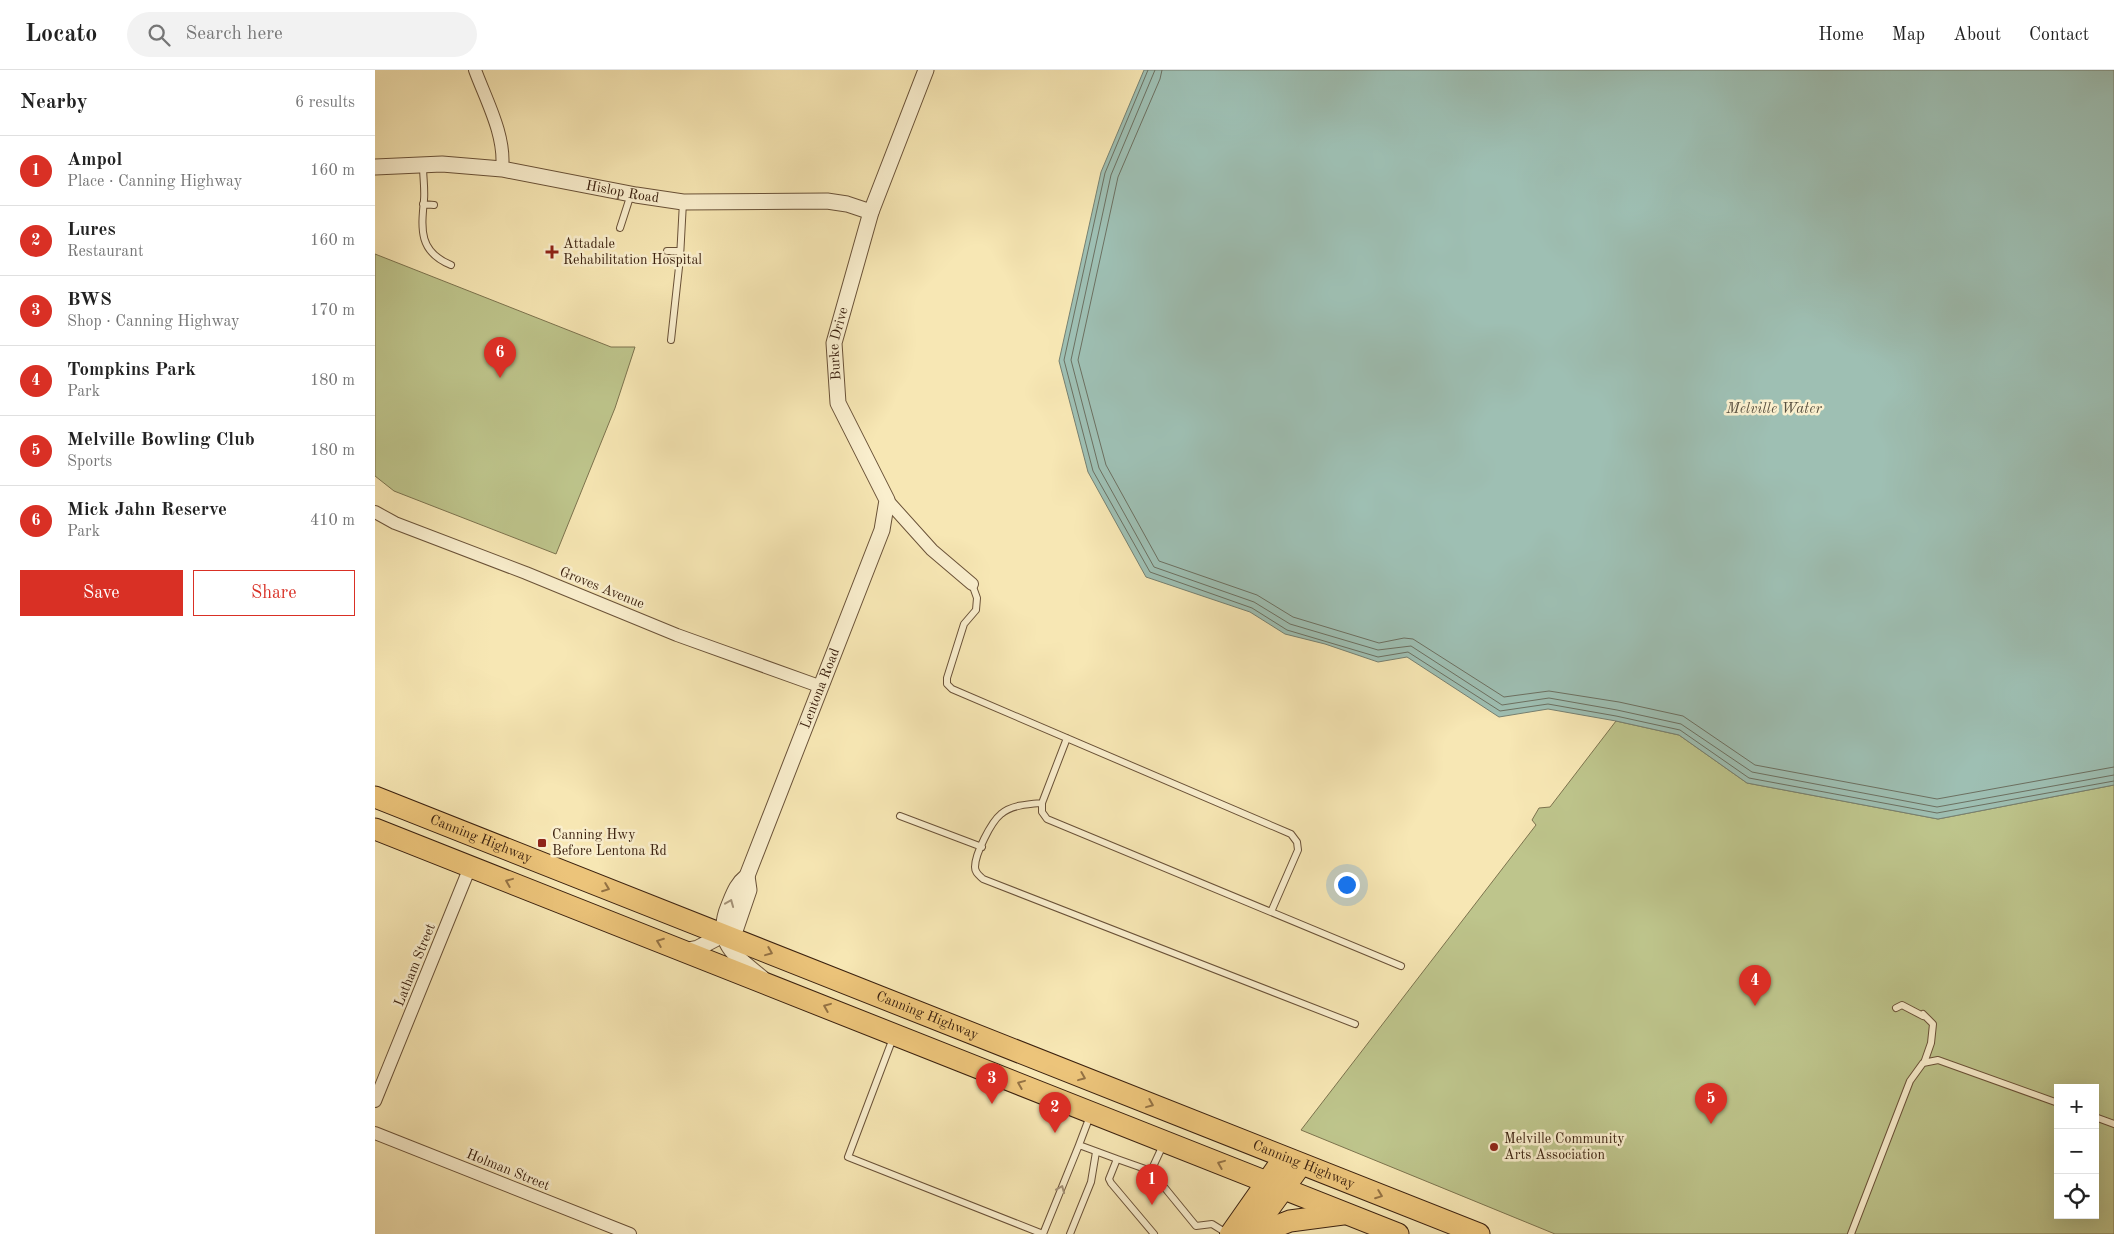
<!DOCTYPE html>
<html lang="en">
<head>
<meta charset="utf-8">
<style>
  body { margin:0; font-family:"Old Standard TT",serif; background:#f2f2f2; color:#222 }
  .controls { position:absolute; right:15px; bottom:15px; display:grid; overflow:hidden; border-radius:0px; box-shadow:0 5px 20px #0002 }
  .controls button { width:45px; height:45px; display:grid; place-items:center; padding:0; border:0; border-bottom:1px solid #e0e0e0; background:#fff; color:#222; font:25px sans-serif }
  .you { position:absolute; left:971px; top:814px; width:18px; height:18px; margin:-12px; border:4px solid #fff; border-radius:50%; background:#1a73e8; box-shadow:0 0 0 8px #1a73e833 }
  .badge { display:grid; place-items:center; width:32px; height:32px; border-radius:50%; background:#d93025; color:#fff; font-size:16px; font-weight:700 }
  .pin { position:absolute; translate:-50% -41px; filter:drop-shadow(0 1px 2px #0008) }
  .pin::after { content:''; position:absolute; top:26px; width:18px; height:15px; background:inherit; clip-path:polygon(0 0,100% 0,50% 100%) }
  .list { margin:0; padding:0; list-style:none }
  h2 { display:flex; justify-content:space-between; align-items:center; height:65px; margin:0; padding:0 20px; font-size:21px }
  h2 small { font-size:16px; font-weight:400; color:#767676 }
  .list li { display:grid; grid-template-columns:32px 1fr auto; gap:15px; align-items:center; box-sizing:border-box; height:70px; padding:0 20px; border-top:1px solid #e0e0e0 }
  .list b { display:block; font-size:19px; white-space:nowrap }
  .list p { margin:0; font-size:16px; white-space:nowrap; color:#767676 }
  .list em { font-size:16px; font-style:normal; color:#767676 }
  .actions { display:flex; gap:10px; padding:15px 20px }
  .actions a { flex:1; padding:11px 0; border:1px solid #d93025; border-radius:0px; text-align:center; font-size:18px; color:#d93025 }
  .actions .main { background:#d93025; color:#fff }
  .icon { flex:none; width:28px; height:28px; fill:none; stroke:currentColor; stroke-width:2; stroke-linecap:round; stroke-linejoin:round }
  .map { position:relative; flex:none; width:1739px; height:1164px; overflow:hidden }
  header { display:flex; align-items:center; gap:30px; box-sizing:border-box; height:70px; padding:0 25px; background:#fff; border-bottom:1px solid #e0e0e0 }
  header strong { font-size:24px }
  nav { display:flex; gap:28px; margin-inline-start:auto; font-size:18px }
  .search { width:350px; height:45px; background:#f2f2f2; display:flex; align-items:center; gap:12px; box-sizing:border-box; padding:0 18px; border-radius:28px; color:#767676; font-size:19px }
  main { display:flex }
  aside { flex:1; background:#fff }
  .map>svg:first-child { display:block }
  .green { fill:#bec58c; stroke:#7c734e; fill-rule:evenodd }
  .water { fill:#9ebfb3; stroke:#768071 }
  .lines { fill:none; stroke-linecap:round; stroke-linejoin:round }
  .shore { stroke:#6c7061; stroke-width:1 }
  .service-casing { stroke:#6a5238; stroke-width:8 }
  .minor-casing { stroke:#6a5238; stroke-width:14 }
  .tertiary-casing { stroke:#6a5238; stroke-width:17 }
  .primary-casing { stroke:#3b210f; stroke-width:22 }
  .trunk-casing { stroke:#3b210f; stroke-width:23 }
  .service { stroke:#faefce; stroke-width:6 }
  .minor { stroke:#faefce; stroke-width:12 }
  .tertiary { stroke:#faefce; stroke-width:15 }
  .primary { stroke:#ecc47a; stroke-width:20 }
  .trunk { stroke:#ecc47a; stroke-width:21 }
  .oneway { stroke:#947244 }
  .oneway2 { stroke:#a49278 }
  .poi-dot { fill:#8f2418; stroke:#faefce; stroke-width:2 }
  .labels { text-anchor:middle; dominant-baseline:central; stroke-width:5; stroke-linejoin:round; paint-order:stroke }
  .street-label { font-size:14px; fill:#3b210f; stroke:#faefce }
  .poi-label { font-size:14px; fill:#3b210f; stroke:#faefce; text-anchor:start }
  .water-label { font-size:15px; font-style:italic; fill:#595040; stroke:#faefce }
</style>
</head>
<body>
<header>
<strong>Locato</strong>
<div class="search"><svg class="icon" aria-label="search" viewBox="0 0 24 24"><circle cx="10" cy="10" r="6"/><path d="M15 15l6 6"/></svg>Search here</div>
<nav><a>Home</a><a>Map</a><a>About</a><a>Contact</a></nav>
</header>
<main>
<aside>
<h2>Nearby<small>6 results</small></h2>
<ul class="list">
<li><span class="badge">1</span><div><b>Ampol</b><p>Place · Canning Highway</p></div><em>160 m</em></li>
<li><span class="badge">2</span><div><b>Lures</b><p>Restaurant</p></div><em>160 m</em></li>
<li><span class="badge">3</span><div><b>BWS</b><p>Shop · Canning Highway</p></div><em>170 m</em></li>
<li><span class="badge">4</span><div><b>Tompkins Park</b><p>Park</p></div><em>180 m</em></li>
<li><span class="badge">5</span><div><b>Melville Bowling Club</b><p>Sports</p></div><em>180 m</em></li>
<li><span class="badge">6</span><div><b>Mick Jahn Reserve</b><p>Park</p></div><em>410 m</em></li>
</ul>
<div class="actions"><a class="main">Save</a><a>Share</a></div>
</aside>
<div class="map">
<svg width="1739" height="1164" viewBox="0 0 1739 1164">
  <rect width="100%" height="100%" fill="#f7e7b4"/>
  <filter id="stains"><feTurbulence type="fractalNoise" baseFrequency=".004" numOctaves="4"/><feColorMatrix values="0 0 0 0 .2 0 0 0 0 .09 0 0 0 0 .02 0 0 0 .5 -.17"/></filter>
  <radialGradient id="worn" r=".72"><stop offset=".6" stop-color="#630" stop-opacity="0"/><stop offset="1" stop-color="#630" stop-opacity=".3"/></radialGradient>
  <path class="green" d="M0,184L236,277H260L240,338L181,484L19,421L0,406Z
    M1241,651L1304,665L1372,713L1563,749L1739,715V1164H1180L926,1060L1161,755L1157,750L1164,738L1175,737ZM1683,1018H1720V1145H1683Z"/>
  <path class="water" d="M769,0H1739V715L1563,749L1372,713L1304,665L1241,651L1173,639L1124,647L1032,587L1003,592L950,574L910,564L875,542L771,507L713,402L684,291L726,102Z"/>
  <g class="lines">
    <path class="shore" d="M773,0L730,103L689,290L718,401L775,502L877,538L912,560L1003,587L1033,582L1125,641L1173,634L1241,646L1305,660L1374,708L1562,743L1739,711
      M780,0L736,105L696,290L724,398L779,497L879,532L915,554L1003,580L1036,576L1127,635L1174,628L1242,640L1306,654L1377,702L1562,737L1739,705
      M787,0L785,9L743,107L703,290L731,395L784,491L882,525L918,547L1004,573L1029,568L1038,569L1129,627L1174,621L1244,632L1308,646L1380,695L1562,729L1739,697"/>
    <defs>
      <path id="service" d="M48,95C48,107 50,119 49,130C46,160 44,182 76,195
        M48,134L59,135
        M245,158L256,124
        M292,181H305
        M296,270L305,188L308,132
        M597,514L602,528L601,540L589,554L572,608V614L577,619L916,764L922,772L923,780L896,842
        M692,668L667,733V742L672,749L1026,896
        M667,733C654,734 636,735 626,744C616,752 600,784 600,797C600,803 604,805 608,809L980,954
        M525,746L607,777
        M1521,938L1527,935L1548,946
        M1548,944L1558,954L1556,973L1549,993
        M518,968L473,1087L668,1164
        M715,1046L704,1075L742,1089
        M1720,1047L1739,1054
        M776,1101L788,1075
        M668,1164L704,1075
        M695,1164L716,1112L721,1082
        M779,1164L736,1113L734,1109L742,1089L776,1101L821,1156L837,1154L853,1164
        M1476,1164L1535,1011L1548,993L1563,990L1683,1033"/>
      <path id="minor" d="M100,0C111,30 131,66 127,99
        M512,430L557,480L597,514
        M0,442L20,453L151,503L302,565L444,616
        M0,1031L95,797
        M0,1063L255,1164"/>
      <g id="tertiary">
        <path id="s1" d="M0,97L67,94L127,99L261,125L308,132L452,131L472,134L496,142"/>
        <path d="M309,881L323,878L361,858L374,820L372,806"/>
        <path id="s2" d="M387,908C360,885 338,873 354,835C359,823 362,814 372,806L507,460L512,430L463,333L459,273L496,142L551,0"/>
      </g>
      <path id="primary" d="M855,1164L909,1087
        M876,1164L927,1094"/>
      <g id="trunk">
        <path id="s3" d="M0,727L1104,1164"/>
        <path d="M0,759L1023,1164"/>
        <path d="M881,1164L915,1151L968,1144"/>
      </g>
    </defs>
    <use href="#service" class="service-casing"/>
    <use href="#minor" class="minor-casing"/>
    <use href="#tertiary" class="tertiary-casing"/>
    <use href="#primary" class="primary-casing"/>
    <use href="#trunk" class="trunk-casing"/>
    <use href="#service" class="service"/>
    <use href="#minor" class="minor"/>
    <use href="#tertiary" class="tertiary"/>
    <use href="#primary" class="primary"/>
    <use href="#trunk" class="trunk"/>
  </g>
  <defs><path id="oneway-chevron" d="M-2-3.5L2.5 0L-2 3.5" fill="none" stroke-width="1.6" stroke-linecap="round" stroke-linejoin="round" transform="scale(1.25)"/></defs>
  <g class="oneway">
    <use href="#oneway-chevron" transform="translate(134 812) rotate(-158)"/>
    <use href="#oneway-chevron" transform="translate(231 818) rotate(21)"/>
    <use href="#oneway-chevron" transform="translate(285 872) rotate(-159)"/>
    <use href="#oneway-chevron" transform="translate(394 882) rotate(22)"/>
    <use href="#oneway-chevron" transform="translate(452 937) rotate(-158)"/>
    <use href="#oneway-chevron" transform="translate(707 1007) rotate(22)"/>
    <use href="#oneway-chevron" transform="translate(646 1014) rotate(-158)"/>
    <use href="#oneway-chevron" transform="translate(775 1034) rotate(22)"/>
    <use href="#oneway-chevron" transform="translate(846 1094) rotate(-158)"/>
    <use href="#oneway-chevron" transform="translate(1004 1125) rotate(21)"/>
  </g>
  <g class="oneway2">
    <use href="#oneway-chevron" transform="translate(355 833) rotate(-68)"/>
    <use href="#oneway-chevron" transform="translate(686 1119) rotate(-68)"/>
  </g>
  <g class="poi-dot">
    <path d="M174.5 174.5h5v5h5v5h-5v5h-5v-5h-5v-5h5z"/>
    <rect x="162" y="768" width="10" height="10" rx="2.5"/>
    <circle cx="1119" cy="1077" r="5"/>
  </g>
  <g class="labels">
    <g class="street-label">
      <text stroke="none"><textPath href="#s1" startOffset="250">Hislop Road</textPath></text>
      <text stroke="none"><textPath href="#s2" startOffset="694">Burke Drive</textPath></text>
      <text transform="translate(227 518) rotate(22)">Groves Avenue</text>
      <text stroke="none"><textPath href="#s2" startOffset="325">Lentona Road</textPath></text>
      <text stroke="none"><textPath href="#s3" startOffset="114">Canning Highway</textPath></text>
      <text transform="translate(40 895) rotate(-68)">Latham Street</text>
      <text stroke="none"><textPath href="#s3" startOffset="594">Canning Highway</textPath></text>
      <text stroke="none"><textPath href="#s3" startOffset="999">Canning Highway</textPath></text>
      <text transform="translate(133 1100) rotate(22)">Holman Street</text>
    </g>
    <g class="poi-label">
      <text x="188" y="174">Attadale<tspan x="188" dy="16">Rehabilitation Hospital</tspan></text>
      <text x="177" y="765">Canning Hwy<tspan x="177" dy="16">Before Lentona Rd</tspan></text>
      <text x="1129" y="1069">Melville Community<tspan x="1129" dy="16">Arts Association</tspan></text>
    </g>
    <g class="water-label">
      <text x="1399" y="339">Melville Water</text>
    </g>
  </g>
  <rect width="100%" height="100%" filter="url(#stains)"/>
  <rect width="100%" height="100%" fill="url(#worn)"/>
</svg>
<div class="controls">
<button>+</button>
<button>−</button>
<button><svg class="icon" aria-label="locate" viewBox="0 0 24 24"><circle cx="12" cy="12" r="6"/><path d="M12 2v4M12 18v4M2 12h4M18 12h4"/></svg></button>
</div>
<div class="you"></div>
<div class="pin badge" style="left:777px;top:1135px">1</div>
<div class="pin badge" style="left:680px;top:1063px">2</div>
<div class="pin badge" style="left:617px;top:1034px">3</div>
<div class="pin badge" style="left:1380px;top:936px">4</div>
<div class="pin badge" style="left:1336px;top:1054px">5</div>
<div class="pin badge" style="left:125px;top:308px">6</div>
</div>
</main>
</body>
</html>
